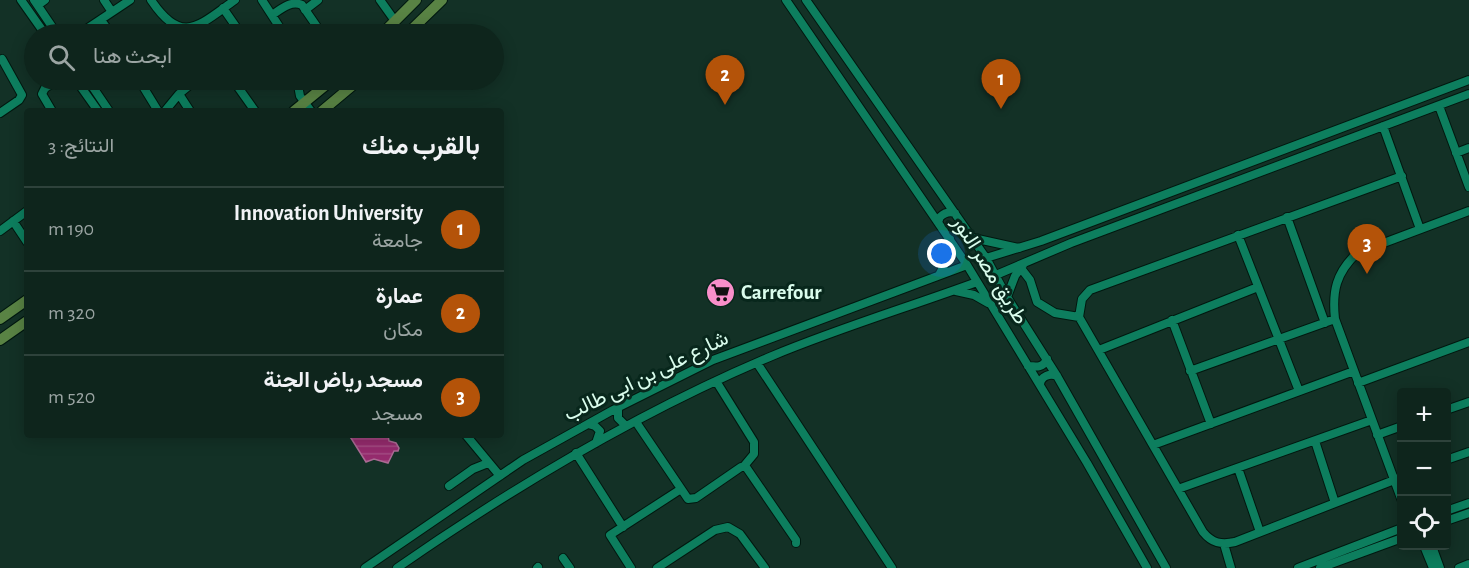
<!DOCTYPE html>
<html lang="ar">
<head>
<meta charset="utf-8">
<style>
  body { margin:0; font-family:"Alegreya Sans",Vazirmatn,sans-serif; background:#1c3129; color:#f1f3f6; direction:rtl }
  .controls { position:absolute; right:18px; bottom:18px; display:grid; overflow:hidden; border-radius:6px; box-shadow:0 3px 15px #0003 }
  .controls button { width:54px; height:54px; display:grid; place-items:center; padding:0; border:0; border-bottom:2px solid #2e423b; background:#0e251c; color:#f1f3f6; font:30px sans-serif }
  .you { position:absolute; left:942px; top:254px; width:21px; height:21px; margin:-15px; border:4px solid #fff; border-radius:50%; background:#1a73e8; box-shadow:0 0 0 9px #1a73e833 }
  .badge { display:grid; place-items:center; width:39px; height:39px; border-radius:50%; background:#b45309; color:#fff; font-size:20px; font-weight:700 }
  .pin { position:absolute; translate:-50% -50px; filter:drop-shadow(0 2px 3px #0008) }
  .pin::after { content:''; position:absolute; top:32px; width:21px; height:18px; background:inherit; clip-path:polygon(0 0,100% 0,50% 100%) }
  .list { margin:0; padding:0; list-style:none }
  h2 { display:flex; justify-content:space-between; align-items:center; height:78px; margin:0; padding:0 24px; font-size:26px }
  h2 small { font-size:20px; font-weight:400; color:#9ba5a3 }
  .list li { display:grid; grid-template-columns:39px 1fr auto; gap:18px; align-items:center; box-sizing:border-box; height:84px; padding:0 24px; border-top:2px solid #2e423b }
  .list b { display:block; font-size:22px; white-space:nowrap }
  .list p { margin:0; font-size:20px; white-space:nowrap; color:#9ba5a3 }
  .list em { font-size:20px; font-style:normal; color:#9ba5a3 }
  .icon { flex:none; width:33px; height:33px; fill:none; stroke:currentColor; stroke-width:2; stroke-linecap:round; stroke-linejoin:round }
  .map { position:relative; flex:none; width:1469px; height:568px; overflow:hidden; direction:ltr }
  .search { position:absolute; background:#0e251c; box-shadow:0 3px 15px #0003; left:24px; top:24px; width:480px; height:66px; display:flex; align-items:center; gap:15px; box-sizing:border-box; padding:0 21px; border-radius:33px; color:#9ba5a3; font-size:22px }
  .panel { position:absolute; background:#0e251c; box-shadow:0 3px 15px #0003; left:24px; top:108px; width:480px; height:330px; border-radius:6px; direction:rtl }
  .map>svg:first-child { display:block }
  .water { fill:url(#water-rules); stroke:#aa6a93; stroke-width:1.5 }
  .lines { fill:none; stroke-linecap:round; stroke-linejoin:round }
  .minor-casing { stroke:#00180f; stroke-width:10 }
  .major-casing { stroke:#00180f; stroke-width:12 }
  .minor { stroke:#0d7e5e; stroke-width:8 }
  .major { stroke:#598344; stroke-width:10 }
  .labels { text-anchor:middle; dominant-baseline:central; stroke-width:6; stroke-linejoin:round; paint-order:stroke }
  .street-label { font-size:21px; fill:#dafded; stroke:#08271c }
  .poi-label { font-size:21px; font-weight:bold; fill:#dafded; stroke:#08271c; text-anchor:start }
</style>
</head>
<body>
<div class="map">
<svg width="1469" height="568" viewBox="0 0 1469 568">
  <defs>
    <pattern id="water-rules" width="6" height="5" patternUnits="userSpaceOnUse" patternTransform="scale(1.5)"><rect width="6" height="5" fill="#952b6d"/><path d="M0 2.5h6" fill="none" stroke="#a34b82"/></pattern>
  </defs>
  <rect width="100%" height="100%" fill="#133126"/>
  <path class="water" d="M349,435H388L389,441L396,443L399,448L398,451H394L388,463L374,459L366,462Z"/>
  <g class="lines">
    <defs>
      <path id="minor" d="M21,0L45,34
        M34,0L57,34
        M104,0L112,12
        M151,0C182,46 198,26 235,0
        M262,0L284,34
        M380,0L395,21
        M786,0L967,265L1087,463L1147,568
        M806,0L986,258L1007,297L1057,376L1166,568
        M38,5L45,0
        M223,8L241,34
        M305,10L318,0
        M272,15C281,9 291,0 302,5L322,34
        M101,20L111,34
        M79,34L130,0
        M76,80L98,111
        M88,80L109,111
        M139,80L158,111
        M233,80L255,111
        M297,80L300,96L311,111
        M179,94L190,111
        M1439,106L1469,187
        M52,111L42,94L45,88L58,80
        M165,111L179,94L196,80
        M0,113L19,100L22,95L2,59
        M1383,126L1420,229
        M1456,153L1469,148
        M1287,217L1325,323
        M13,221L27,242
        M938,222L940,217C944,213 949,211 955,213
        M0,231L27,211
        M1238,235L1299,391
        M973,238L1019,248
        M986,258L1041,241L1469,80
        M1020,267L1030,280L1037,302L1055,313L1079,317
        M939,275L948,258L950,239
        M996,275L1071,243L1469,94
        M956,291L974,295L988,303
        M1007,297L1015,276L1023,265
        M1172,320L1211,424
        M1099,350L1258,287
        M757,363L892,568
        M1028,366C1037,367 1043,368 1047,359
        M1190,371L1335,319
        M716,381L754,442V454L744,466
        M1358,383L1469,342
        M1040,384C1041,376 1050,373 1057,376
        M618,408V418L626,426
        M1446,410L1469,402
        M636,422L688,499L696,498L741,467H746L796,540V543
        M588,424L595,426L600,431L596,443
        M466,435L500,476
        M1377,435L1402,426
        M1315,441L1335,503
        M1153,445L1354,371
        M576,453L623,527
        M1446,460L1469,452
        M1238,468L1260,532
        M1402,477L1235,542C1221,545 1212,543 1203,532L1079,317L1082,299L1090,290L1402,176
        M449,486L473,469L488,463
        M1178,489L1372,420
        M1402,501L1335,319C1332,291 1336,273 1357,253L1469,211
        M1446,511L1469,503
        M1446,521L1469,513
        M1224,544L1231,568
        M1424,546L1433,568
        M1432,546L1440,568
        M563,558L570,568
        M365,568L523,460L613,410L713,360L967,265
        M397,568C515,486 639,412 772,356C839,328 909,307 977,282
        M537,568L538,567
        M631,568L610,535L681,489
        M657,568L715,530L728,527L740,534L765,568
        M1298,568L1402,528
        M1320,568L1402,538
        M1459,568L1469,564"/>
      <path id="major" d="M382,34L416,0
        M407,34L442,0
        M294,111L332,80
        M322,111L359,80
        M0,319L27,300
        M0,340L27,321"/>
    </defs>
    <use href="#minor" class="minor-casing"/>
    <use href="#major" class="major-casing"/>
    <use href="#minor" class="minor"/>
    <use href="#major" class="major"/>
  </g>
  <defs>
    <symbol id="supermarket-disc" viewBox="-11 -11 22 22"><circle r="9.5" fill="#f98fca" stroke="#08271c"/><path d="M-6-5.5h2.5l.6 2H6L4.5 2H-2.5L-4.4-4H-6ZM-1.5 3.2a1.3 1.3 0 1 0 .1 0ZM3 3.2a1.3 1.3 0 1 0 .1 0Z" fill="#111"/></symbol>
  </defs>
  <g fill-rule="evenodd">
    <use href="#supermarket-disc" x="704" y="276" width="33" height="33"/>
  </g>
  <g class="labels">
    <g class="street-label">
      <text transform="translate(990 270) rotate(58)">طريق مصر النور</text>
      <text transform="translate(646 376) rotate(-26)">شارع على بن ابى طالب</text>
    </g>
    <g class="poi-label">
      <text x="741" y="292">Carrefour</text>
    </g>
  </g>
</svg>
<div class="controls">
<button>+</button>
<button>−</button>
<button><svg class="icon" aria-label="locate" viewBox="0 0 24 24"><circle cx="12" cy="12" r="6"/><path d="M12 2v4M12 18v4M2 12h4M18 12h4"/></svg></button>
</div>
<div class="you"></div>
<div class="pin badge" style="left:1001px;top:109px">1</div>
<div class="pin badge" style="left:725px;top:105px">2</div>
<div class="pin badge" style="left:1367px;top:274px">3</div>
<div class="search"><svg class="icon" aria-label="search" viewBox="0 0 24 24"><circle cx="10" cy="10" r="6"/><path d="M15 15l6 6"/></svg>ابحث هنا</div>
<section class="panel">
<h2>بالقرب منك<small>النتائج: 3</small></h2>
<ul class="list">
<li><span class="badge">1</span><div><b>Innovation University</b><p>جامعة</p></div><em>190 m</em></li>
<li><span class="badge">2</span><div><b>عمارة</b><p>مكان</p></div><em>320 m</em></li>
<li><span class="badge">3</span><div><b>مسجد رياض الجنة</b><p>مسجد</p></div><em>520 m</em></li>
</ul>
</section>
</div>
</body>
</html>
